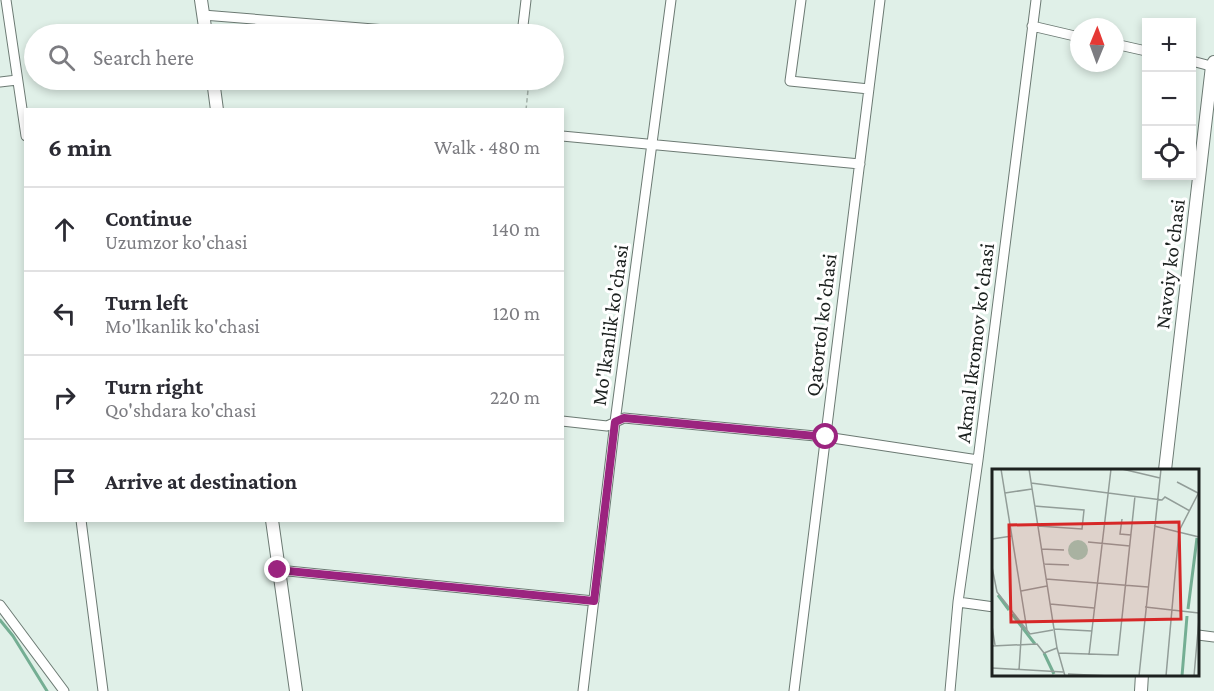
<!DOCTYPE html>
<html lang="en">
<head>
<meta charset="utf-8">
<style>
  body { margin:0; font-family:"Crimson Pro",serif; background:#f2f2f3; color:#2b2b33 }
  .controls { position:absolute; right:18px; top:18px; display:grid; overflow:hidden; border-radius:0px; box-shadow:0 3px 9px #0003 }
  .controls button { width:54px; height:54px; display:grid; place-items:center; padding:0; border:0; border-bottom:2px solid #e1e1e2; background:#fff; color:#2b2b33; font:30px sans-serif }
  .compass { position:absolute; left:1070px; top:18px; width:54px; height:54px; border-radius:50%; background:#fff; box-shadow:0 3px 9px #0003; rotate:1deg }
  .stop { position:absolute; width:18px; height:18px; margin:-14px; border:4px solid #9b247f; border-radius:50%; background:#fff }
  .stop.end { background:#9b247f; border-color:#fff; box-shadow:0 2px 6px #0008 }
  .list { margin:0; padding:0; list-style:none }
  h2 { display:flex; justify-content:space-between; align-items:center; height:78px; margin:0; padding:0 24px; font-size:26px }
  h2 small { font-size:20px; font-weight:400; color:#7c7c81 }
  .list li { display:grid; grid-template-columns:39px 1fr auto; gap:18px; align-items:center; box-sizing:border-box; height:84px; padding:0 24px; border-top:2px solid #e1e1e2 }
  .list b { display:block; font-size:22px; white-space:nowrap }
  .list p { margin:0; font-size:20px; white-space:nowrap; color:#7c7c81 }
  .list em { font-size:20px; font-style:normal; color:#7c7c81 }
  .icon { flex:none; width:33px; height:33px; fill:none; stroke:currentColor; stroke-width:2; stroke-linecap:round; stroke-linejoin:round }
  .map { position:relative; flex:none; width:1214px; height:691px; overflow:hidden }
  .search { position:absolute; background:#fff; box-shadow:0 3px 9px #0003; left:24px; top:24px; width:540px; height:66px; display:flex; align-items:center; gap:15px; box-sizing:border-box; padding:0 21px; border-radius:33px; color:#7c7c81; font-size:22px }
  .panel { position:absolute; background:#fff; box-shadow:0 3px 9px #0003; left:24px; top:108px; width:540px; height:414px; border-radius:0px }
  .map>svg:first-child { display:block }
  .lines { fill:none; stroke-linecap:round; stroke-linejoin:round }
  .stream { stroke:#74ae93; stroke-width:3 }
  .street-casing { stroke:#6c7a73; stroke-width:11 }
  .secondary-casing { stroke:#6c7a73; stroke-width:14 }
  .path { stroke:#a3b0a9; stroke-width:1.5; stroke-dasharray:4.5 3; stroke-linecap:butt }
  .street { stroke:#fff; stroke-width:9 }
  .secondary { stroke:#fff; stroke-width:12 }
  .route { stroke:#9b247f; stroke-width:8 }
  .labels { text-anchor:middle; dominant-baseline:central; stroke-width:6; stroke-linejoin:round; paint-order:stroke }
  .street-label { font-size:21px; fill:#1c211f; stroke:#fff }
  .inset-river { fill:none; stroke:#74ae93; stroke-width:3 }
  .inset-road { fill:none; stroke:#929d98; stroke-width:1.5 }
  .view { fill:#d62828; fill-opacity:0.15; stroke:#d62828; stroke-width:3 }
  .inset-edge { fill:none; stroke:#1c211f; stroke-width:3 }
</style>
</head>
<body>
<div class="map">
<svg width="1214" height="691" viewBox="0 0 1214 691">
  <rect width="100%" height="100%" fill="#e0f0e8"/>
  <g class="lines">
    <path class="stream" d="M0,620L13,636L47,691"/>
    <defs>
      <path id="street" d="M6,0L26,136
        M801,0L790,81L869,89
        M203,15L435,34
        M1032,26L1079,37
        M522,34L526,0
        M1115,44L1146,51
        M1192,61L1214,67
        M0,82L17,80
        M562,136L860,164
        M562,421L607,426L624,418L826,437L978,460
        M81,520L103,691
        M278,570L594,601
        M958,602L994,607
        M0,605L64,691
        M1198,635L1214,637
        M583,691L615,422L671,0
        M794,691L880,0
        M950,691L958,602L978,460L1036,0"/>
      <path id="secondary" d="M201,0L206,34
        M213,80L217,110
        M1165,470L1212,66L1214,62
        M272,520L296,691
        M1141,691L1142,674"/>
    </defs>
    <use href="#street" class="street-casing"/>
    <use href="#secondary" class="secondary-casing"/>
    <path class="path" d="M526,110L529,80"/>
    <use href="#street" class="street"/>
    <use href="#secondary" class="secondary"/>
  </g>
  <g class="lines">
    <path class="route" d="M278,570L594,601L615,422L624,418L826,437"/>
  </g>
  <g class="labels">
    <g class="street-label">
      <text transform="translate(1170 264) rotate(-83)">Navoiy ko'chasi</text>
      <text transform="translate(610 325) rotate(-82)">Mo'lkanlik ko'chasi</text>
      <text transform="translate(821 325) rotate(-83)">Qatortol ko'chasi</text>
      <text transform="translate(975 343) rotate(-83)">Akmal Ikromov ko'chasi</text>
    </g>
  </g>
  <g transform="translate(992 469)">
    <rect width="207" height="207" fill="#e0f0e8"/>
    <path d="M76 81a10 10 0 1 1 20 0a10 10 0 1 1-20 0Z" fill="#a2cab7"/>
    <path class="inset-river" d="M6,126L17,141M196,140L205,69M20,145L43,175M52,184L62,205M190,207L195,147"/>
    <path class="inset-road" d="M9,0L35,161M37,0L65,179L73,207M130,0L168,9M185,13L206,24M39,14L170,31L173,28L198,42M13,24L40,20M42,37L92,41L90,60L46,57M130,50L128,65L139,66M162,57L207,68M0,70L20,67M96,73L138,77M49,80L72,81M51,95L77,96M0,98L5,123L38,165L61,161M54,110L156,118M29,122L55,117M58,135L102,139M153,138L207,144M0,157L3,176M62,160L100,162M0,177L45,175L52,184L65,179M66,184L126,186L143,27M97,186L119,0M0,199L71,203M27,201L30,155M76,205L118,207M147,207L169,0M174,207L187,62L207,23M202,207L207,150"/>
    <path class="view" d="M187,53L189,150L19,153L17,56Z"/>
    <rect width="207" height="207" class="inset-edge"/>
  </g>
</svg>
<div class="controls">
<button>+</button>
<button>−</button>
<button><svg class="icon" aria-label="locate" viewBox="0 0 24 24"><circle cx="12" cy="12" r="6"/><path d="M12 2v4M12 18v4M2 12h4M18 12h4"/></svg></button>
</div>
<svg class="compass" viewBox="-18 -18 36 36"><path d="M0-13l5 13h-10z" fill="#e53935"/><path d="M0 13l5-13h-10z" fill="#7c7c81"/></svg>
<div class="stop" style="left:826px;top:437px"></div>
<div class="stop end" style="left:278px;top:570px"></div>
<div class="search"><svg class="icon" aria-label="search" viewBox="0 0 24 24"><circle cx="10" cy="10" r="6"/><path d="M15 15l6 6"/></svg>Search here</div>
<section class="panel">
<h2>6 min<small>Walk · 480 m</small></h2>
<ul class="list">
<li><svg class="icon" aria-label="ahead" viewBox="0 0 24 24"><path d="M12 20V5M6 11l6-6 6 6"/></svg><div><b>Continue</b><p>Uzumzor ko'chasi</p></div><em>140 m</em></li>
<li><svg class="icon" aria-label="left" viewBox="0 0 24 24"><path d="M17 20v-9H6M10 6l-5 5 5 5"/></svg><div><b>Turn left</b><p>Mo'lkanlik ko'chasi</p></div><em>120 m</em></li>
<li><svg class="icon" aria-label="right" viewBox="0 0 24 24"><path d="M7 20v-9h11M14 6l5 5-5 5"/></svg><div><b>Turn right</b><p>Qo'shdara ko'chasi</p></div><em>220 m</em></li>
<li><svg class="icon" aria-label="arrive" viewBox="0 0 24 24"><path d="M6 21V4h12l-3 4 3 4H6"/></svg><div><b>Arrive at destination</b></div></li>
</ul>
</section>
</div>
</body>
</html>
